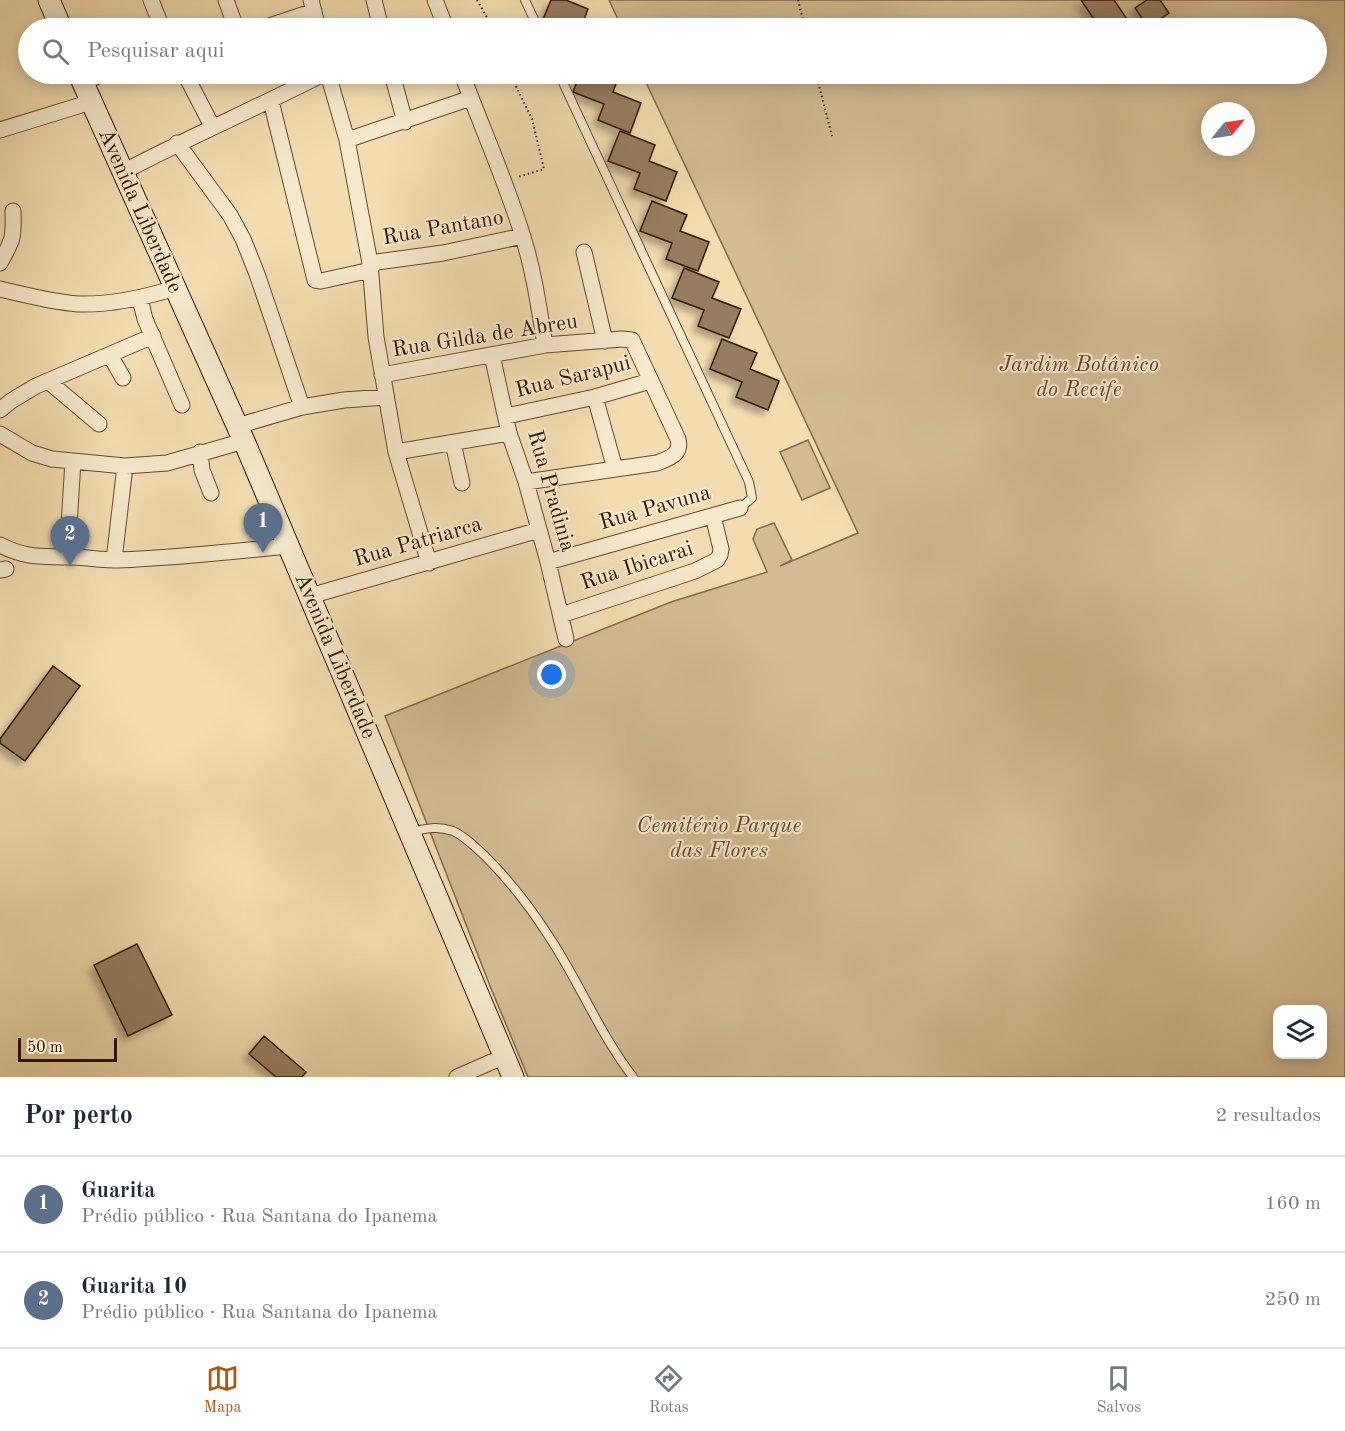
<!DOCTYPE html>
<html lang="pt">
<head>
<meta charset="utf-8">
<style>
  body { margin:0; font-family:"Old Standard TT",serif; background:#f6f6f7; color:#1f2937 }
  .controls { position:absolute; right:18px; bottom:18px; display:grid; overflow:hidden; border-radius:12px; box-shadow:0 3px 15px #0003 }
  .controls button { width:54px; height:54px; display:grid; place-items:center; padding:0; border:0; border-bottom:2px solid #e0e1e3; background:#fff; color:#1f2937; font:30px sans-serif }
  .compass { position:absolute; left:1201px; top:102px; width:54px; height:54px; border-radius:50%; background:#fff; box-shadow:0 3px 15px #0003; rotate:60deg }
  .scale { position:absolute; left:18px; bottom:15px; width:99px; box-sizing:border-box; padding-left:6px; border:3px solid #341605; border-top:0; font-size:16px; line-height:21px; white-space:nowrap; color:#341605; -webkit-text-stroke:4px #f7e9cc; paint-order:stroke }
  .you { position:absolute; left:552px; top:675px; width:21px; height:21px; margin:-15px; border:4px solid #fff; border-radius:50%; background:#1a73e8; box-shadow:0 0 0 9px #1a73e833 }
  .badge { display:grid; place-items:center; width:39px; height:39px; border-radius:50%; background:#b45309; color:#fff; font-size:20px; font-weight:700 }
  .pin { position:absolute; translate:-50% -50px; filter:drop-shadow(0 2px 3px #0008) }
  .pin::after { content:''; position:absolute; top:32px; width:21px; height:18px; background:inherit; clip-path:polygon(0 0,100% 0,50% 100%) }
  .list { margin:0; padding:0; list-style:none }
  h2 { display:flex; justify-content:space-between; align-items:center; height:78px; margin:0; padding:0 24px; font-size:26px }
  h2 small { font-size:20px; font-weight:400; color:#747a83 }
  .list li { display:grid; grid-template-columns:39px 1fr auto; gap:18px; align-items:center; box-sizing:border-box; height:96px; padding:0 24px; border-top:2px solid #e0e1e3 }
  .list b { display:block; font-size:22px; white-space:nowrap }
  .list p { margin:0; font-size:20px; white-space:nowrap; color:#747a83 }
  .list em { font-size:20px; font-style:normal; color:#747a83 }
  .icon { flex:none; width:33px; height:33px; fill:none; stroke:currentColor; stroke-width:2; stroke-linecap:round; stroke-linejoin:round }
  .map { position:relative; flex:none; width:1345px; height:1077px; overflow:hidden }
  .search { position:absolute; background:#fff; box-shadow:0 3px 15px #0003; left:18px; right:18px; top:18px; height:66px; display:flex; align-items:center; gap:15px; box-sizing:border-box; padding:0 21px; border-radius:33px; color:#747a83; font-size:22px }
  .sheet { height:270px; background:#fff }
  nav { display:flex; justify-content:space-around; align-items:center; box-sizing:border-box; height:84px; border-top:2px solid #e0e1e3; background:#fff; font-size:16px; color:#747a83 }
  nav a { display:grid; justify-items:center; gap:3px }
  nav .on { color:#b45309 }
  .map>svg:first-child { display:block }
  .green { fill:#d3bb93; stroke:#84684c; stroke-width:1.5; fill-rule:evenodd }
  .building { fill:#977d5e; stroke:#341605; stroke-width:1.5; filter:url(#shadow) }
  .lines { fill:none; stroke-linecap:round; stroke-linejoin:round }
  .lane-casing { stroke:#644830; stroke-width:10 }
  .street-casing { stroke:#644830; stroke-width:17 }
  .secondary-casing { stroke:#341605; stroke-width:23 }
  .path { stroke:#341605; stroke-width:2; stroke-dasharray:1.5 3; stroke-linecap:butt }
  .lane { stroke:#f7e9cc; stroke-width:8 }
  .street { stroke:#f7e9cc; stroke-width:15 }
  .secondary { stroke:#f7e9cc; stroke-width:21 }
  .labels { text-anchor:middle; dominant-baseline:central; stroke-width:4.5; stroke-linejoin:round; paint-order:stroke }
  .street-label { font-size:22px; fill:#341605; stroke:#f7e9cc }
  .park-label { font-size:22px; font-style:italic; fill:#644830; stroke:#f7e9cc }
</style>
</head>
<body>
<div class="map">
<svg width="1345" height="1077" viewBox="0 0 1345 1077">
  <defs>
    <filter id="shadow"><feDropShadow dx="-5.5" dy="5.5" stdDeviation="3" flood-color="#0004"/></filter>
  </defs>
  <rect width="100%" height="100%" fill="#f3ddb0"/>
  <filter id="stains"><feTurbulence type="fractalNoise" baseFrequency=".00333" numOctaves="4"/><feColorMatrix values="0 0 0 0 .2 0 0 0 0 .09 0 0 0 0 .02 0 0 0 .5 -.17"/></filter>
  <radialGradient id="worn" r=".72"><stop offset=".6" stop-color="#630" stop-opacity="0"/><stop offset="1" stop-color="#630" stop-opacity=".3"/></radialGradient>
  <path class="green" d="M609,0H1345V1077H528L490,986L385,716L671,602L767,572L753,539L757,529L774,523L792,560L780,566L858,533L642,74H1316V28H622ZM1210,111H1246V147H1210ZM1278,1010H1322V1054H1278Z
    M808,440L830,488L802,500L780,452Z"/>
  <path class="building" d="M551,0H566L588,9L582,25L591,28H552L541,24Z
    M1081,0H1114L1133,28H1100Z
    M1147,0H1160L1169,13L1148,27L1135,8Z
    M580,74H613L619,76L613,92L641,103L630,133L598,120L604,104L573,92Z
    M620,131L655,145L649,161L677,172L666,201L634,189L640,173L608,161Z
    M652,201L687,215L680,231L709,242L698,271L666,259L672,243L640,231Z
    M684,268L719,282L712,298L741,309L729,338L698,326L704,310L672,298Z
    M722,339L757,353L750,369L779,381L768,410L736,397L742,382L710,369Z
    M53,666L80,686L25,761L0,743V739Z
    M137,944L172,1015L128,1036L94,965Z
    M264,1036L306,1072L302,1077H276L249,1054Z"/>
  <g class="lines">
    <defs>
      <path id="lane" d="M525,0L538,28
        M559,74L749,482L752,498L740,508
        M412,832C426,828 438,826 453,831C465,836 475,847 485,856C509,880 530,907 548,935C579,981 599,1033 633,1077"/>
      <path id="street" d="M151,0L162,28
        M226,0L236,28
        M311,0L318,28
        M374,0L381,28
        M435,0L446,28
        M263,28L314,11
        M185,74L212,126
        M328,74L347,140L370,263L376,337L396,452L429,563
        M392,74L405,122
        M462,74C482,128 506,181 523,237C534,272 539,308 545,345
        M83,82L103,74
        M271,101L315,280L321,281L371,270
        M0,130L91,102
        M347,140L471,98
        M177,143L230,215L243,239L257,274L302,407
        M123,172C189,137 257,108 323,74
        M584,252L605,341
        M0,263C13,240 14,238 13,211
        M370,263L443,253L523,236
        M0,289C25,295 52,302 78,304C112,305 143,298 175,288
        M140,299L145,319L182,405
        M110,355L123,378
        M492,355L509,433L526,482L548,562L566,639
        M382,375L545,345L622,339L632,340L678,439C682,455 669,458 657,463L526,482
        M48,381L99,424
        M595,397L615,469
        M0,410L11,401L36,386L153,336
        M507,416L595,397L650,381
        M237,426L302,407L344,400L386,397
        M0,434L32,453L52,459L125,466L167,463L244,441
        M453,443L462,483
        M200,452L202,470L211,493
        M396,452L509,433
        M0,545C26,558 39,556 67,557C84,557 101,560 118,560C174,558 231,552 288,546
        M67,557L73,461
        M114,560L125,466
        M548,562L740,508
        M0,570L6,569
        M310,596L539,530
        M561,615L695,571L717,560L720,555L721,549L713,516
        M457,1077L505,1056"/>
      <path id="secondary" d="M49,0L61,28
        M79,74L244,441L513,1077"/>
    </defs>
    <use href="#lane" class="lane-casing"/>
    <use href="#street" class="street-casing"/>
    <use href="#secondary" class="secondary-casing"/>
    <path class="path" d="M477,0L493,28
      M798,0L805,28
      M510,74L532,119L544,169L518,177
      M816,74L832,136"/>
    <use href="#lane" class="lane"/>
    <use href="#street" class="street"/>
    <use href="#secondary" class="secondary"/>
  </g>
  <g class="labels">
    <g class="street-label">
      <text transform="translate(140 211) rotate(66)">Avenida Liberdade</text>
      <text transform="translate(443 228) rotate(-10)">Rua Pantano</text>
      <text transform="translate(485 336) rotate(-9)">Rua Gilda de Abreu</text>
      <text transform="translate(573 377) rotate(-14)">Rua Sarapui</text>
      <text transform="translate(551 491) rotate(74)">Rua Pradinia</text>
      <text transform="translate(655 508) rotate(-16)">Rua Pavuna</text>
      <text transform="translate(418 542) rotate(-16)">Rua Patriarca</text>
      <text transform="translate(637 566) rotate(-18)">Rua Ibicarai</text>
      <text transform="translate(335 656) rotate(67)">Avenida Liberdade</text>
    </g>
    <g class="park-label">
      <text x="1079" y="365">Jardim Botânico<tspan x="1079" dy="25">do Recife</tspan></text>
      <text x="719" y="826">Cemitério Parque<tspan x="719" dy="25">das Flores</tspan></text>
    </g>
  </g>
  <rect width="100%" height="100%" filter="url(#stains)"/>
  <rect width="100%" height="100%" fill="url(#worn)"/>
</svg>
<div class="controls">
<button><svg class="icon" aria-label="layers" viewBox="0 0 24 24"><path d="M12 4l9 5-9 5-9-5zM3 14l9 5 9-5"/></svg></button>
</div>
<svg class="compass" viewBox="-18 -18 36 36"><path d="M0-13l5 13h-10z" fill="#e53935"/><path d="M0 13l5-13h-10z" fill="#747a83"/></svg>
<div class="scale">50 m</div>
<div class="you"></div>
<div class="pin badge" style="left:263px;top:553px;background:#5c6f8a">1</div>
<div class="pin badge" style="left:70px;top:566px;background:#5c6f8a">2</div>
<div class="search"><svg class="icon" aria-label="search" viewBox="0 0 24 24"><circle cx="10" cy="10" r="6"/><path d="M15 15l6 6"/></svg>Pesquisar aqui</div>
</div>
<section class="sheet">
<h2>Por perto<small>2 resultados</small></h2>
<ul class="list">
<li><span class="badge" style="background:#5c6f8a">1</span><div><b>Guarita</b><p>Prédio público · Rua Santana do Ipanema</p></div><em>160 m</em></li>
<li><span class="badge" style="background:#5c6f8a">2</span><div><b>Guarita 10</b><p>Prédio público · Rua Santana do Ipanema</p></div><em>250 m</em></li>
</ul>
</section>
<nav>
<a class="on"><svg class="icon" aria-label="map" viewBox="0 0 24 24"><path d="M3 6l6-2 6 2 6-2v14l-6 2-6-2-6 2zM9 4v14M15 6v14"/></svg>Mapa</a>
<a><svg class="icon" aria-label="directions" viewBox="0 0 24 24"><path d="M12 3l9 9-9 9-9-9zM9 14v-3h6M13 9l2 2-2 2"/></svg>Rotas</a>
<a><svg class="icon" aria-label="saved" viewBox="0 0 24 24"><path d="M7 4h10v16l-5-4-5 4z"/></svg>Salvos</a>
</nav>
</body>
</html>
